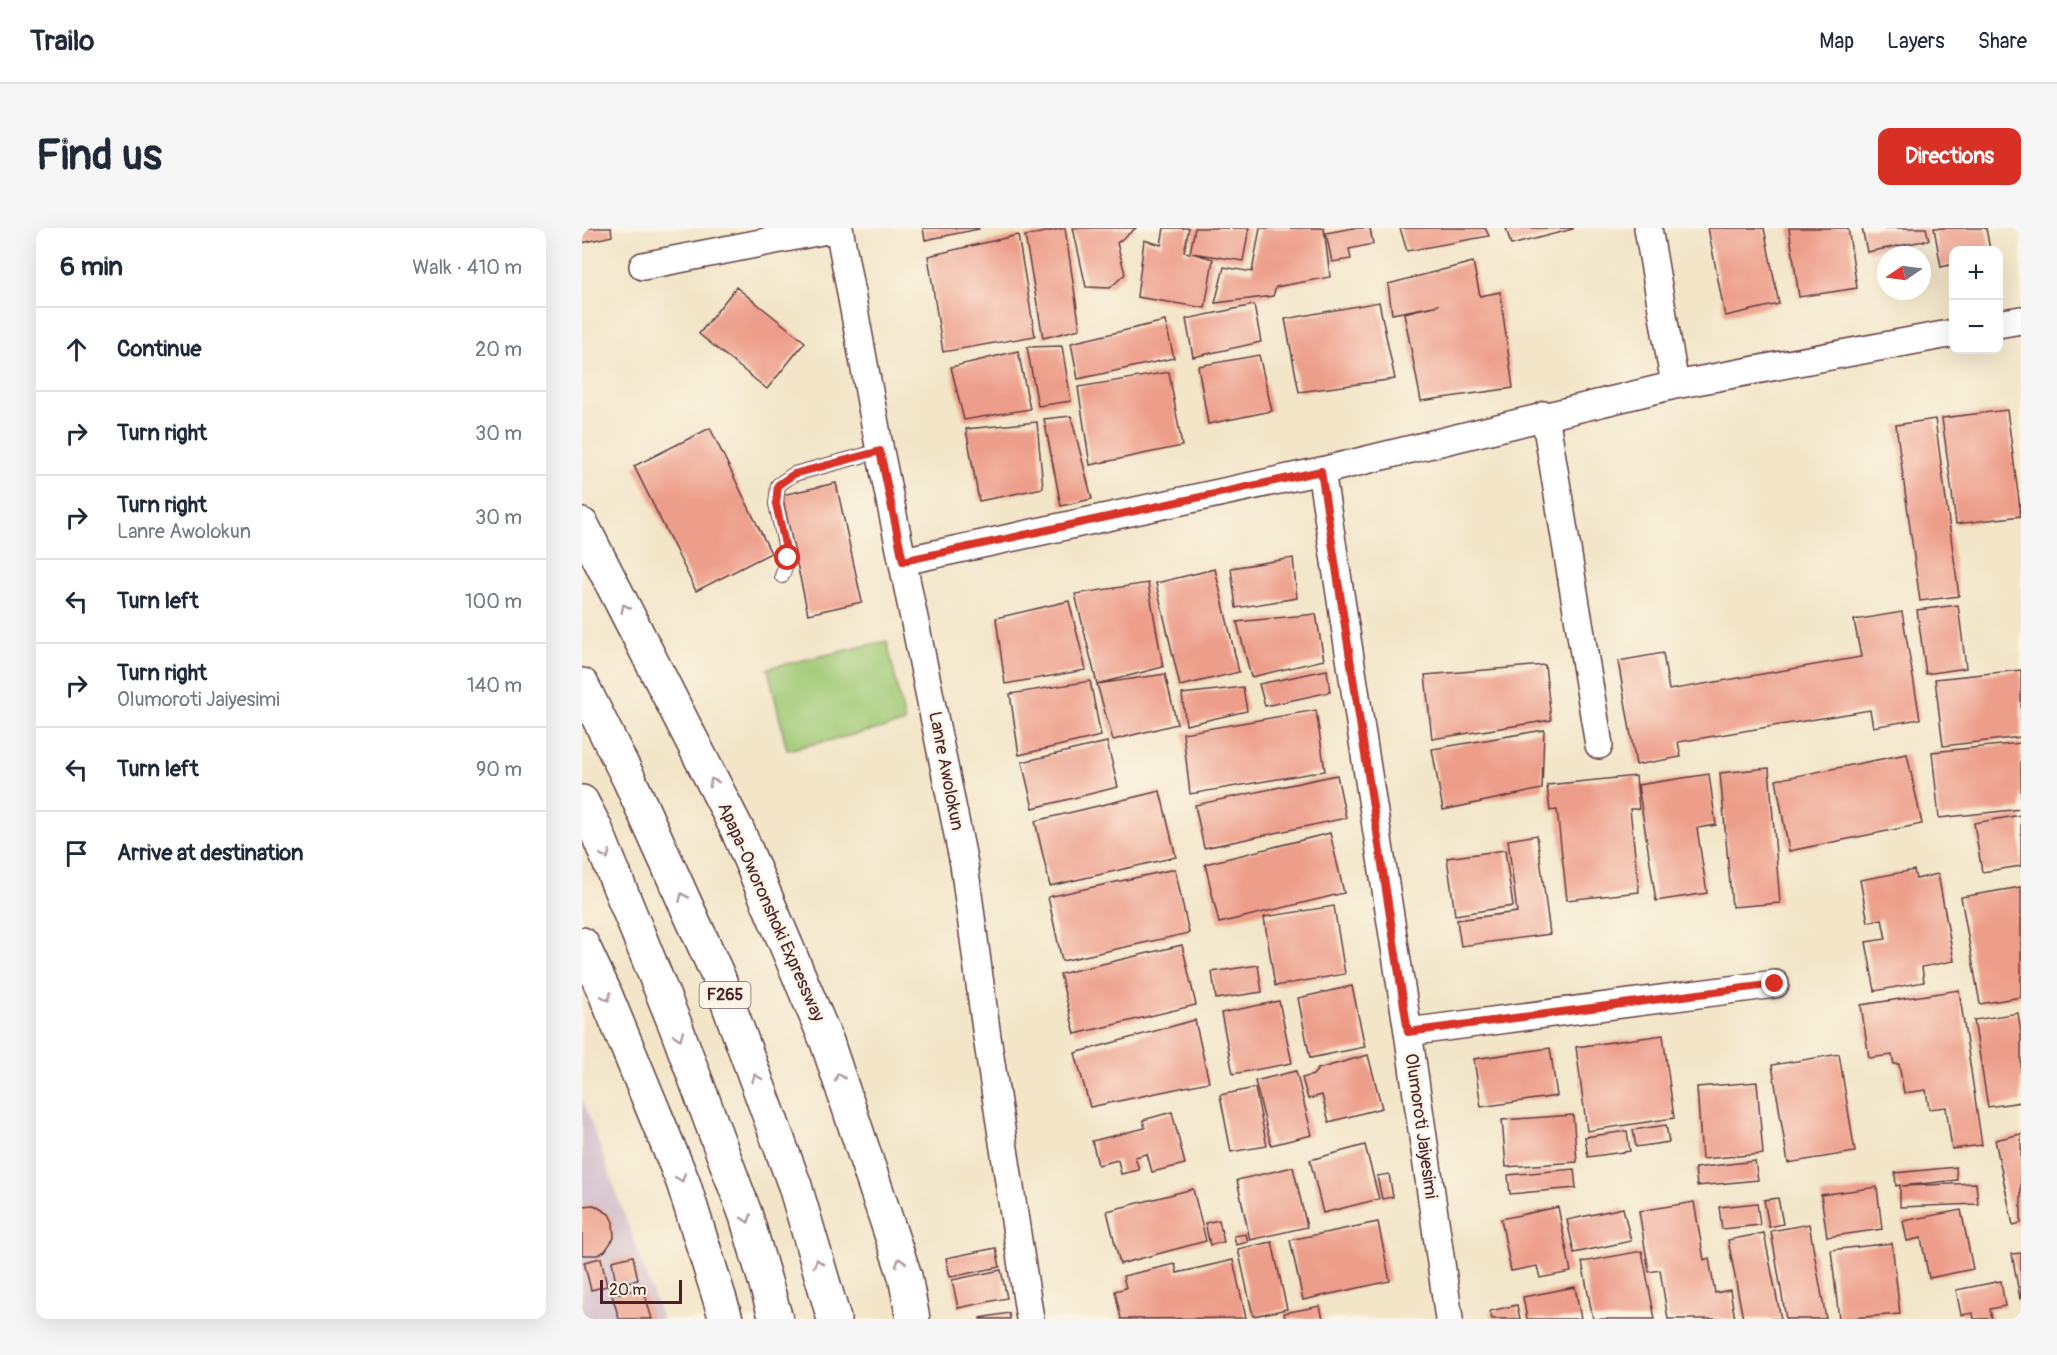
<!DOCTYPE html>
<html lang="en">
<head>
<meta charset="utf-8">
<style>
  body { margin:0; font-family:Pangolin,sans-serif; background:#f6f6f7; color:#1f2937 }
  .controls { position:absolute; right:18px; top:18px; display:grid; overflow:hidden; border-radius:12px; box-shadow:0 6px 24px #0002 }
  .controls button { width:54px; height:54px; display:grid; place-items:center; padding:0; border:0; border-bottom:2px solid #e0e1e3; background:#fff; color:#1f2937; font:30px sans-serif }
  .compass { position:absolute; left:1295px; top:18px; width:54px; height:54px; border-radius:50%; background:#fff; box-shadow:0 6px 24px #0002; rotate:257deg }
  .scale { position:absolute; left:18px; bottom:15px; width:82px; box-sizing:border-box; padding-left:6px; border:3px solid #4a1f2b; border-top:0; font-size:16px; line-height:21px; white-space:nowrap; color:#4a1f2b; -webkit-text-stroke:4px #fcf5e5; paint-order:stroke }
  .stop { position:absolute; width:18px; height:18px; margin:-14px; border:4px solid #d93025; border-radius:50%; background:#fff }
  .stop.end { background:#d93025; border-color:#fff; box-shadow:0 2px 6px #0008 }
  .list { margin:0; padding:0; list-style:none }
  h2 { display:flex; justify-content:space-between; align-items:center; height:78px; margin:0; padding:0 24px; font-size:26px }
  h2 small { font-size:20px; font-weight:400; color:#747a83 }
  .list li { display:grid; grid-template-columns:39px 1fr auto; gap:18px; align-items:center; box-sizing:border-box; height:84px; padding:0 24px; border-top:2px solid #e0e1e3 }
  .list b { display:block; font-size:22px; white-space:nowrap }
  .list p { margin:0; font-size:20px; white-space:nowrap; color:#747a83 }
  .list em { font-size:20px; font-style:normal; color:#747a83 }
  .icon { flex:none; width:33px; height:33px; fill:none; stroke:currentColor; stroke-width:2; stroke-linecap:round; stroke-linejoin:round }
  .map { position:relative; flex:none; width:1439px; height:1091px; overflow:hidden; border-radius:12px }
  header { display:flex; align-items:center; gap:36px; box-sizing:border-box; height:84px; padding:0 30px; background:#fff; border-bottom:2px solid #e0e1e3 }
  header strong { font-size:28px }
  nav { display:flex; gap:33px; margin-inline-start:auto; font-size:21px }
  .intro { display:flex; align-items:center; justify-content:space-between; box-sizing:border-box; height:144px; padding:0 36px }
  h1 { margin:0; font-size:42px }
  .button { padding:15px 27px; border-radius:12px; background:#d93025; color:#fff; font-size:21px; font-weight:700 }
  main { display:flex; gap:36px; padding:0 36px }
  aside { flex:1; background:#fff; border-radius:12px; box-shadow:0 6px 24px #0002 }
  .map>svg:first-child { display:block }
  .industrial { fill:#d1bdcc }
  .green { fill:#a0ca76; stroke:#757450; stroke-width:1.5 }
  .building { fill:#ed9e8a }
  .lines { fill:none; stroke-linecap:round; stroke-linejoin:round }
  .service-casing { stroke:#633d43; stroke-width:16 }
  .minor-casing { stroke:#633d43; stroke-width:30 }
  .primary-casing { stroke:#633d43; stroke-width:36 }
  .motorway-casing { stroke:#633d43; stroke-width:36 }
  .service { stroke:#fff; stroke-width:14 }
  .minor { stroke:#fff; stroke-width:27 }
  .primary { stroke:#fff; stroke-width:33 }
  .motorway { stroke:#fff; stroke-width:33 }
  .oneway { stroke:#ae9aa0 }
  .route { stroke:#d93025; stroke-width:8 }
  .labels { text-anchor:middle; dominant-baseline:central; stroke-width:5; stroke-linejoin:round; paint-order:stroke }
  .shield { fill:#fcf5e5; stroke:#7f5f63; stroke-width:1.5 }
  .shield-label { font-size:16px; font-weight:bold; fill:#4a1f2b }
  .street-label { font-size:18px; fill:#4a1f2b; stroke:#fcf5e5 }
</style>
</head>
<body>
<header>
<strong>Trailo</strong>
<nav><a>Map</a><a>Layers</a><a>Share</a></nav>
</header>
<div class="intro"><h1>Find us</h1><a class="button">Directions</a></div>
<main>
<aside>
<h2>6 min<small>Walk · 410 m</small></h2>
<ul class="list">
<li><svg class="icon" aria-label="ahead" viewBox="0 0 24 24"><path d="M12 20V5M6 11l6-6 6 6"/></svg><div><b>Continue</b></div><em>20 m</em></li>
<li><svg class="icon" aria-label="right" viewBox="0 0 24 24"><path d="M7 20v-9h11M14 6l5 5-5 5"/></svg><div><b>Turn right</b></div><em>30 m</em></li>
<li><svg class="icon" aria-label="right" viewBox="0 0 24 24"><path d="M7 20v-9h11M14 6l5 5-5 5"/></svg><div><b>Turn right</b><p>Lanre Awolokun</p></div><em>30 m</em></li>
<li><svg class="icon" aria-label="left" viewBox="0 0 24 24"><path d="M17 20v-9H6M10 6l-5 5 5 5"/></svg><div><b>Turn left</b></div><em>100 m</em></li>
<li><svg class="icon" aria-label="right" viewBox="0 0 24 24"><path d="M7 20v-9h11M14 6l5 5-5 5"/></svg><div><b>Turn right</b><p>Olumoroti Jaiyesimi</p></div><em>140 m</em></li>
<li><svg class="icon" aria-label="left" viewBox="0 0 24 24"><path d="M17 20v-9H6M10 6l-5 5 5 5"/></svg><div><b>Turn left</b></div><em>90 m</em></li>
<li><svg class="icon" aria-label="arrive" viewBox="0 0 24 24"><path d="M6 21V4h12l-3 4 3 4H6"/></svg><div><b>Arrive at destination</b></div></li>
</ul>
</aside>
<div class="map">
<svg width="1439" height="1091" viewBox="0 0 1439 1091">
  <rect width="100%" height="100%" fill="#fcf5e5"/>
  <filter id="ink" filterUnits="userSpaceOnUse"><feTurbulence type="fractalNoise" baseFrequency=".0167" numOctaves="2"/><feDisplacementMap in="SourceGraphic" scale="12" xChannelSelector="R" yChannelSelector="G"/><feConvolveMatrix kernelMatrix="1 2 1 2 8 2 1 2 1" color-interpolation-filters="sRGB"/></filter>
  <filter id="wash" filterUnits="userSpaceOnUse"><feTurbulence type="fractalNoise" baseFrequency=".008" numOctaves="4" result="noise"/><feDisplacementMap in="SourceGraphic" scale="24" xChannelSelector="R" yChannelSelector="G"/><feGaussianBlur stdDeviation="1.35" result="paint"/><feColorMatrix in="noise" values="0 0 0 0 0 0 0 0 0 0 0 0 0 0 0 0 0 1.4 0 .05"/><feComposite in="paint" operator="in"/></filter>
  <g filter="url(#wash)">
    <rect width="100%" height="100%" fill="#f2e5c8"/>
    <path class="industrial" d="M0,869L80,1091H0Z"/>
    <path class="green" d="M305,413L323,495L205,522L186,440Z"/>
    <g id="blocks">
      <path class="building" d="M0,0H29L30,8L0,15Z
        M341,0H397V1L343,12Z
        M483,0L498,101L461,110L443,8Z
        M491,0H554L535,15L543,46L528,60L504,59Z
        M582,0H607L602,24L608,25L613,0H667L661,33L610,25L631,31L623,80L555,69L562,12L579,17Z
        M678,0H742L748,49L694,59L691,68L633,75L642,39L670,44Z
        M771,0H788L791,16L767,21L769,31L750,34L744,5Z
        M818,0H903L907,8L825,23Z
        M924,0H991V1L929,17Z
        M1126,0H1182L1197,76L1143,88Z
        M1207,0H1266L1275,60L1217,69Z
        M1280,0H1344L1347,12L1285,24Z
        M1352,0H1404L1408,22H1372V36L1359,39Z
        M436,7L453,108L361,124L346,28Z
        M891,34L898,68L918,64L931,160L839,173L822,85L857,77L810,86L806,56Z
        M154,59L223,114L185,161L117,106Z
        M797,74L813,151L717,164L703,91Z
        M672,77L679,114L611,129L604,91Z
        M583,93L592,130L496,151L489,115Z
        M480,118L489,173L456,178L445,119Z
        M436,123L448,181L382,192L369,139Z
        M677,127L690,183L626,196L616,138Z
        M587,144L600,218L508,237L496,159Z
        M1425,182L1439,288L1374,296L1360,190Z
        M489,188L510,271L479,278L462,191Z
        M1353,191L1377,368L1338,373L1314,197Z
        M455,194L461,260L397,273L384,201Z
        M128,200L189,325L114,363L52,238Z
        M254,255L280,374L226,386L200,267Z
        M711,330L715,370L654,380L649,340Z
        M633,341L657,444L598,458L574,355Z
        M566,355L581,439L515,456L493,366Z
        M487,373L504,442L423,456L414,390Z
        M1376,377L1384,440L1344,446L1335,382Z
        M1320,384L1338,491L1291,499L1288,482L1096,514L1099,529L1054,537L1036,433L1081,425L1087,462L1279,429L1272,392Z
        M734,386L742,432L669,449L655,394Z
        M963,437L969,492L850,511L843,447Z
        M745,442L748,464L683,478L677,456Z
        M1439,442V509L1361,518L1353,451Z
        M583,446L595,496L531,512L515,456Z
        M508,453L519,508L437,527L428,466Z
        M661,459L665,483L604,497L600,466Z
        M734,482L743,543L608,566L601,505Z
        M962,502L960,561L861,582L850,521Z
        M525,514L536,559L451,580L440,534Z
        M1439,515V581L1357,590L1350,524Z
        M1325,526L1340,596L1207,623L1194,552Z
        M1187,540L1198,675L1150,679L1138,545Z
        M1127,546L1134,597L1115,600L1125,665L1074,673L1056,557Z
        M755,547L764,590L622,620L613,577Z
        M1054,548L1057,581H1048L1057,664L985,672L975,582L968,583L965,557Z
        M578,563L594,629L468,658L453,593Z
        M1439,587V638L1400,644L1392,595Z
        M748,605L762,665L637,695L623,636Z
        M955,607L968,706L879,718L875,692L935,684L926,612Z
        M923,622L931,678L873,687L865,630Z
        M593,641L607,705L480,733L466,669Z
        M1332,642L1334,651L1356,646L1372,733L1340,739L1342,754L1293,763L1284,714L1304,711L1300,691L1286,694L1278,652Z
        M1439,659V769L1398,776L1379,669Z
        M752,678L763,746L693,758L682,689Z
        M600,717L614,777L493,806L478,746Z
        M676,737L680,764L634,771L630,744Z
        M770,758L783,819L728,830L716,770Z
        M1377,762L1400,917L1370,921L1364,879L1347,881L1344,862L1322,865L1317,836H1312L1310,827L1287,830L1279,777Z
        M697,773L710,835L651,846L639,785Z
        M1436,785L1439,805V874L1406,879L1392,792Z
        M613,792L627,854L508,879L493,825Z
        M1081,807L1092,890L1005,903L994,819Z
        M968,820L975,868L899,879L892,831Z
        M1257,826L1273,924L1206,935L1190,837Z
        M786,827L800,880L747,894L740,867L726,871L720,850L731,847L736,841Z
        M714,843L730,907L689,917L673,853Z
        M1175,854L1181,926L1120,931L1115,859Z
        M673,860L685,918L649,924L638,867Z
        M590,884L603,936L570,944L565,926L553,929L557,942L539,946L536,932L516,937L510,913L563,900L561,892Z
        M991,887L995,934L924,939L920,892Z
        M1084,897L1087,914L1054,919L1051,902Z
        M1045,903L1048,923L1006,929L1003,909Z
        M1439,906V995L1431,997L1413,912Z
        M783,917L797,971L741,985L728,932Z
        M1173,933L1176,952L1115,958L1113,940Z
        M711,939L725,999L668,1012L655,952Z
        M1374,939L1375,952L1320,958L1394,955L1396,976L1318,979V957L1314,958L1313,945Z
        M992,941L994,960L928,966L926,947Z
        M807,946L811,969L800,971L795,948Z
        M1295,959L1300,1001L1245,1009L1239,967Z
        M611,961L624,1013L538,1036L525,983Z
        M1196,970L1201,996L1187,999L1182,972Z
        M1112,974L1122,1032L1127,1030L1133,1065L1148,1062L1153,1091H1086L1078,1042L1067,1044L1057,983Z
        M1175,975L1178,997L1140,1001L1137,979Z
        M12,977L27,986L31,994L32,1010L23,1023L16,1027H0V978Z
        M976,979L989,1044L958,1050L955,1038L929,1043L919,991Z
        M1041,980L1049,1013L992,1025L985,992Z
        M1379,982L1391,1041L1347,1050L1339,1010L1325,1013L1321,993Z
        M637,992L642,1014L628,1017L623,995Z
        M796,994L808,1053L721,1072L708,1012Z
        M1227,996L1244,1091H1204L1189,1003Z
        M1182,1005L1199,1091H1161L1146,1012Z
        M664,1006L666,1014L654,1017L652,1008Z
        M690,1014L705,1081L671,1088L656,1021Z
        M1310,1015L1318,1086L1257,1091L1249,1022Z
        M414,1020L418,1039L368,1049L364,1030Z
        M1060,1023L1073,1091H1011L1000,1034Z
        M1439,1025V1070L1438,1071L1430,1026Z
        M51,1028L56,1052L34,1056L30,1033Z
        M19,1030L25,1058L9,1062L2,1034Z
        M651,1032L664,1090L539,1091L533,1063L544,1060L541,1048L593,1036L595,1045Z
        M419,1042L425,1070L376,1080L370,1052Z
        M1419,1053L1423,1078L1408,1081L1410,1091H1392L1391,1085L1379,1087L1374,1062Z
        M993,1059L999,1091H945L941,1069Z
        M61,1060L70,1091H37L30,1067Z
        M935,1077L938,1091H910L908,1083Z
        M738,1078L741,1091H703L702,1085Z
        M427,1085L428,1091H398V1090Z"/>
    </g>
  </g>
  <g filter="url(#ink)">
    <use href="#blocks" fill-opacity="0" stroke="#633d43" stroke-width="1.5"/>
    <g class="lines">
      <defs>
        <path id="service" d="M200,348L206,330L194,276L196,257L212,246L298,223"/>
        <path id="minor" d="M257,0L298,223L382,636L405,809L448,1091
          M1066,0L1093,157
          M61,38L255,0
          M1416,96L1439,92
          M963,187L1017,517
          M739,243L826,804L867,1091
          M321,333L739,243L1093,157L1372,105
          M826,804L1193,756"/>
        <path id="primary" d="M0,297L155,601L245,814L323,1048L331,1091
          M0,716L22,763L101,954L144,1091"/>
        <path id="motorway" d="M0,299L3,303
          M0,457L47,551L136,748L213,958L252,1091
          M0,574L13,599L94,799L164,988L194,1091"/>
      </defs>
      <use href="#service" class="service-casing"/>
      <use href="#minor" class="minor-casing"/>
      <use href="#primary" class="primary-casing"/>
      <use href="#motorway" class="motorway-casing"/>
      <use href="#service" class="service"/>
      <use href="#minor" class="minor"/>
      <use href="#primary" class="primary"/>
      <use href="#motorway" class="motorway"/>
    </g>
    <defs><path id="oneway-chevron" d="M-2-3.5L2.5 0L-2 3.5" fill="none" stroke-width="1.6" stroke-linecap="round" stroke-linejoin="round" transform="scale(1.5)"/></defs>
    <g class="oneway">
      <use href="#oneway-chevron" transform="translate(43 380) rotate(-117)"/>
      <use href="#oneway-chevron" transform="translate(131 554) rotate(-117)"/>
      <use href="#oneway-chevron" transform="translate(24 627) rotate(68)"/>
      <use href="#oneway-chevron" transform="translate(101 669) rotate(-114)"/>
      <use href="#oneway-chevron" transform="translate(25 769) rotate(67)"/>
      <use href="#oneway-chevron" transform="translate(97 808) rotate(70)"/>
      <use href="#oneway-chevron" transform="translate(257 849) rotate(-108)"/>
      <use href="#oneway-chevron" transform="translate(174 850) rotate(-110)"/>
      <use href="#oneway-chevron" transform="translate(99 950) rotate(69)"/>
      <use href="#oneway-chevron" transform="translate(165 991) rotate(72)"/>
      <use href="#oneway-chevron" transform="translate(318 1034) rotate(-108)"/>
      <use href="#oneway-chevron" transform="translate(236 1035) rotate(-106)"/>
    </g>
  </g>
  <g class="lines" filter="url(#ink)">
    <path class="route" d="M206,330L194,276L196,257L212,246L298,223L321,333L739,243L826,804L1193,756"/>
  </g>
  <g class="labels">
    <rect class="shield" x="117.5" y="754" width="51" height="26" rx="4.5"/>
    <g class="shield-label">
      <text x="143" y="767">F265</text>
    </g>
    <g class="street-label">
      <text transform="translate(364 543) rotate(79)">Lanre Awolokun</text>
      <text transform="translate(189 684) rotate(66)">Apapa-Oworonshoki Expressway</text>
      <text transform="translate(839 898) rotate(82)">Olumoroti Jaiyesimi</text>
    </g>
  </g>
</svg>
<div class="controls">
<button>+</button>
<button>−</button>
</div>
<svg class="compass" viewBox="-18 -18 36 36"><path d="M0-13l5 13h-10z" fill="#e53935"/><path d="M0 13l5-13h-10z" fill="#747a83"/></svg>
<div class="scale">20 m</div>
<div class="stop" style="left:206px;top:330px"></div>
<div class="stop end" style="left:1193px;top:756px"></div>
</div>
</main>
</body>
</html>
